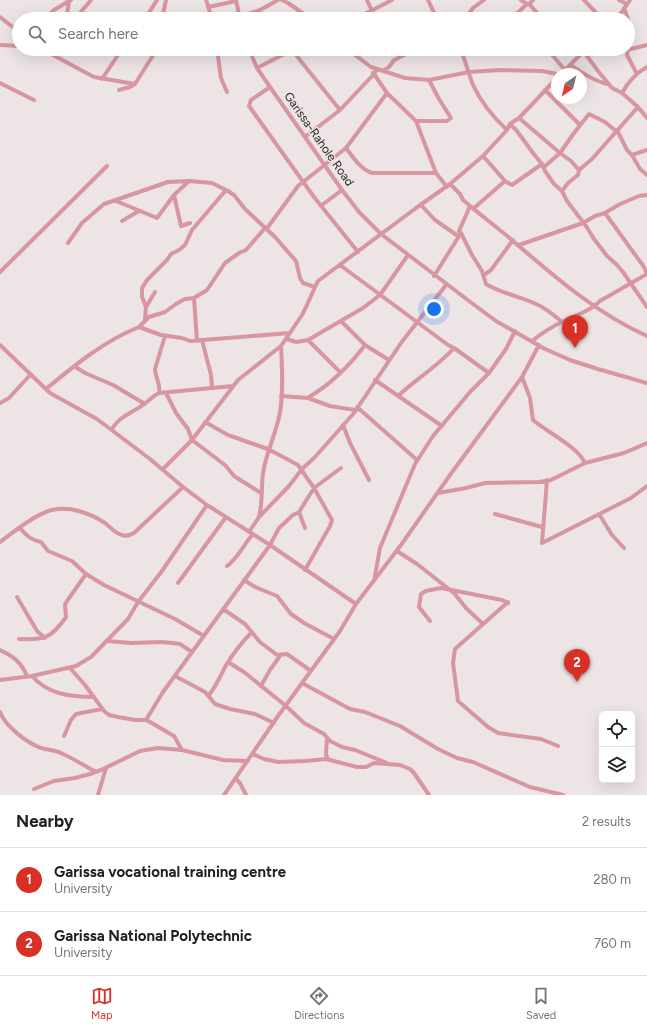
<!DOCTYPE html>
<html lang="en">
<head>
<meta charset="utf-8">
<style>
  body { margin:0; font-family:Figtree,sans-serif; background:#f2f2f2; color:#202124 }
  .controls { position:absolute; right:12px; bottom:12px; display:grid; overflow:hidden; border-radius:6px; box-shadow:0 4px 16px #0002 }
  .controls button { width:36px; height:36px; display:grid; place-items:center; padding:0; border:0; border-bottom:1px solid #e0e0e0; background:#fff; color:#202124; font:20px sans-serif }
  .compass { position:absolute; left:551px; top:68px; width:36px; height:36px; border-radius:50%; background:#fff; box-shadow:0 4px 16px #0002; rotate:215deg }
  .you { position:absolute; left:434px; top:309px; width:14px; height:14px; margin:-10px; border:3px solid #fff; border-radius:50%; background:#1a73e8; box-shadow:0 0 0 6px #1a73e833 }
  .badge { display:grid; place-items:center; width:26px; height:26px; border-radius:50%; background:#d93025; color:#fff; font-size:13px; font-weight:700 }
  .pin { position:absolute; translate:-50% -33px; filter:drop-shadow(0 1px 2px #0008) }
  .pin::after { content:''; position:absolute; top:21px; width:14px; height:12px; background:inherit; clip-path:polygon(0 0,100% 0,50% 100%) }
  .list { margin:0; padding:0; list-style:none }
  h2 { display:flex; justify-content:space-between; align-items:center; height:52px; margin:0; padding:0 16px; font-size:17px }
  h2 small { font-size:13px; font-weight:400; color:#757577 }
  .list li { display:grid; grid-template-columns:26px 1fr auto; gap:12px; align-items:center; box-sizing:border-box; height:64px; padding:0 16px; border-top:1px solid #e0e0e0 }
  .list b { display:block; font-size:15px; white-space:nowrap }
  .list p { margin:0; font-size:13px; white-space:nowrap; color:#757577 }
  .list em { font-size:13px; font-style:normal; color:#757577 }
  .icon { flex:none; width:22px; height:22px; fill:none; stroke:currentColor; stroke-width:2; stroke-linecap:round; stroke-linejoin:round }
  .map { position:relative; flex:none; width:647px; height:795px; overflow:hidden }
  .search { position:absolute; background:#fff; box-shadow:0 4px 16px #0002; left:12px; right:12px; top:12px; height:44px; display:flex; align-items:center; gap:10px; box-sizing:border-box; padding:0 14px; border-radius:22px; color:#757577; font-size:15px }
  .sheet { height:180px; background:#fff }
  nav { display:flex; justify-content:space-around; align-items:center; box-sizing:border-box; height:56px; border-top:1px solid #e0e0e0; background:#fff; font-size:11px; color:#757577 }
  nav a { display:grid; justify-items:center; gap:2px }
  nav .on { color:#d93025 }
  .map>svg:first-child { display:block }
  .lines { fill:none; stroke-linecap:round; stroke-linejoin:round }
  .street { stroke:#d896a0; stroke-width:4 }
  .labels { text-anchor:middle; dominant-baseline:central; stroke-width:3; stroke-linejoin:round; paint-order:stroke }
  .street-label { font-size:12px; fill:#272424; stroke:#ece4e5 }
</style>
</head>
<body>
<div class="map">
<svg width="647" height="795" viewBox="0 0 647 795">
  <rect width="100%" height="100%" fill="#ece4e5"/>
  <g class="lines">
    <path class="street" d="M206,0L212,19
      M236,0L240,19
      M282,0L288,3L311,19
      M367,0L372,11
      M428,0L437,19
      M521,0L527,4
      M584,0L602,19
      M619,0L627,4
      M529,4L539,15L545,19
      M208,7L236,1
      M624,8C629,21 634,36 628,49
      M0,17L19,32
      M239,17L260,10L278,0
      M44,19L54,10L71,0
      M66,19L69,2
      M75,19L91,0
      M145,19L157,0
      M162,19L166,0
      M355,19L392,0
      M425,19L435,16
      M465,19L473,8L484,0
      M511,19L527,4H529L533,0
      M614,19L622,12L630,0
      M0,45L19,46
      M37,49L51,54L94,77L135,84
      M217,49L221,78L227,92
      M249,49L257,68L270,87L342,190L359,212L381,234L477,307L496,321L545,349L570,360L598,369L647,383
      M347,49L371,67L405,78L429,80L469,72L500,70L542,71L557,74
      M459,49L462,53C466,63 469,75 473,85C481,102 494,118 507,130
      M547,49L565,70
      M628,49L627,55L637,74
      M292,50L340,110L374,74L373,73
      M627,50L647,45
      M584,52L598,71L612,88L622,93L638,107L647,118
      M462,53L468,49
      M571,65C582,73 594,81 607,84
      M257,68L294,49
      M377,69L374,74L387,93L416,121L436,173L447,187
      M383,71L389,67L394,60L417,49
      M561,74L586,49
      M102,79L122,49
      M0,83L34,100
      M270,87L251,100L249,106L314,197L358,252
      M119,90L130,87L135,84L157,49
      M545,90L580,125
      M622,93C628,82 636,73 647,67
      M519,118L560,153L571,161L579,170
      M416,121H447L451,118L439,99L429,80
      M510,124L517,131L533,153L542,164L545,171L554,184L562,191L567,201L586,226L594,239L607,256L616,264L623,272L647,307
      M617,130L627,150L632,155L640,169L647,175
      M305,137L340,110
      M346,148C353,157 360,169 372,173H436
      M632,155L647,150
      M483,156L505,181L512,185L542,164
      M544,167L560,153L574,133L589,114L605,122L616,131
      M450,184L460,194L463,200C479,214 497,227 513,241C555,277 596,313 647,336
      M562,191L568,183L578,175L579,170L592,159L638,107
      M174,195L181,226L190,223
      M116,201L157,218L174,195L189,181
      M322,205L342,190
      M421,205L435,220L458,236
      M474,208L505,181
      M605,213L644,267L647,274
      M122,221L139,211
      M461,233L472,255L482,271L486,284C502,294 520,296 536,304C546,308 554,315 562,322
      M68,243L82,223L104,204L168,182L189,181L212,183L228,191L234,195L245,209L275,237L296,261L300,278L303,283L315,287
      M519,245L583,223L595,216L605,213L620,204L639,196L647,195
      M340,265L448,345L454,348L489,373
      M0,272L107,166
      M484,275L491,270L513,240
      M434,276L461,233L459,231L470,206
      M194,298L207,290L225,263L239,253L246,250L265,228L268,227L298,186L346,148L387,93
      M146,307L142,297V288L147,280L167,260L171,254L179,250L185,245L192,230L226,190
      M145,320L146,307L155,292
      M341,321L365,345L389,360
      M139,327L149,317L165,312L176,304L185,299L194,298L197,341
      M287,339L296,342L308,340L363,308L380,295L408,255
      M202,340L211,375L212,388
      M308,340L340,372
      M532,341C542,333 553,326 564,321C576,315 591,311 600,301L647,274
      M0,345L50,393L97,419L150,459L183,487L207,505L270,545L356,604
      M74,366L85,373L113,385L145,404
      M522,377L530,398L533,420C547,432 578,447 585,463
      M375,380L442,426
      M46,389C75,365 104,341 139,327L161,335L182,338L190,341L290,333
      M159,393C161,384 155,377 155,369L165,336
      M166,393L176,413L188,429L192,440L225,465L234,476L261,493
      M281,396L308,398L309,397C331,384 350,365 365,345
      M398,396C416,379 438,366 454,348
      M308,398L330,406L355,410
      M0,403L9,398L31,374
      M357,407L417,460
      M205,422L228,435L268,449L298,465L314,488L332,520L330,526L305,570
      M343,425L350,443L369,480
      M112,429C119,416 133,413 144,404C150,400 153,396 159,393L233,386
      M163,469L192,440L238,380L281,346L302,315L307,305L315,287L318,281L416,208L450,184L483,156L507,130L510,124L519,118L557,78
      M438,493L466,488L485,483L539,482L551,480L585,463L624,453L647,443
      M299,512L305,528
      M495,514L542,527
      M599,514L612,535L624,548
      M259,516C263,502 261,488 263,473C266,453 275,436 279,417C284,397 282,366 281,346
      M20,528C27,536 31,540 41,542L48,551L72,561L86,574L104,585L175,619L204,636
      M249,532L259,517L289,486L302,469L315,457L354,413L401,343L446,285
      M0,542C13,532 37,513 52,510C70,506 90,513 105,523C110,527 116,534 122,535C126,537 130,535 134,533L183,487
      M542,543L631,498L647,486
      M542,543L547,480
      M397,551L417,564L454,593L466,608L483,624
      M227,566C238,558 244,544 253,534
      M244,580L255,587L277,596L291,614L304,623L334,639
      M374,581L380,548L415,464L433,436L470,392L489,373L506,349L515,331
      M178,583L226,517
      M17,597L37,631L45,638
      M508,602L455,649L453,663L458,701L488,727L498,733L541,739L558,746
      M223,609L245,624L260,642L277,655L287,654L311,671
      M430,621L419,607L421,594L426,591L441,588L502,600L508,603
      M19,639C44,640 51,639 66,617L65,605L67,601L86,574
      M107,641L131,643L161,642L172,643L180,644L192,652
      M0,650C13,656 21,662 27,676
      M228,662L244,672L286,706L304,723L324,734L330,741L342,747L355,750L387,763
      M70,668L85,685L104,711L109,715L118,717L135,720H146L150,722L174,736L182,750
      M32,676C47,694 71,697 93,697
      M175,676L205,692L215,704L230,709L255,714L274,723
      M0,680L32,676L76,666L91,657L128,619L138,602L162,571L207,505
      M302,683L350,709L365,712L400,726L438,749L457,758L473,762L530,787L563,795
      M261,686L270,670L280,656
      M209,695C216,686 220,677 225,667C232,655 242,642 252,632
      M0,712C5,726 27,743 41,748C49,750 56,750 63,754C74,759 85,766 96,772
      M146,720L163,692L270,545L279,528L293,515L299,512L314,488L341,468
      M64,736L71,720L76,714L102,709
      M327,737L326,755L328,759
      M253,754L264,759L278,762L305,761L326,759L357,767H366L374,763L400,765L410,769L414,773L429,795
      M236,779L240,783L246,795
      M34,789L54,781L75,778L90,774L101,770L140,751L158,748L182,750L223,760L248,761
      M98,795L106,768
      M224,795L278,716L340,631L356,604L401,545L450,475L522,377L539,345"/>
  </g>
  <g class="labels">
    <g class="street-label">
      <text transform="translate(319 139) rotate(55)">Garissa-Rahole Road</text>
    </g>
  </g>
</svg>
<div class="controls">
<button><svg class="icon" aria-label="locate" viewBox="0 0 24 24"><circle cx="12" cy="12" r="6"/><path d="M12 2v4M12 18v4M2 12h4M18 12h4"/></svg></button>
<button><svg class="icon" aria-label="layers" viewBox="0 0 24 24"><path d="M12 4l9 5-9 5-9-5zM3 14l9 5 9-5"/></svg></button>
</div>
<svg class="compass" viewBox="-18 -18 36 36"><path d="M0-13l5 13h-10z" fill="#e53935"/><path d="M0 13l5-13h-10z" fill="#757577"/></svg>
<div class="you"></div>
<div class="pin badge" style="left:575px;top:348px">1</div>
<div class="pin badge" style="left:577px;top:682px">2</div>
<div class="search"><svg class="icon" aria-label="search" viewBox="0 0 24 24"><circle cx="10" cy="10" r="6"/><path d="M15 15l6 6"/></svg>Search here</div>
</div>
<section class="sheet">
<h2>Nearby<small>2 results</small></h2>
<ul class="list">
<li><span class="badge">1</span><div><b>Garissa vocational training centre</b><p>University</p></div><em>280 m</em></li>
<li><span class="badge">2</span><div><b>Garissa National Polytechnic</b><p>University</p></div><em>760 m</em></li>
</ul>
</section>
<nav>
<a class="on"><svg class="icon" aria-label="map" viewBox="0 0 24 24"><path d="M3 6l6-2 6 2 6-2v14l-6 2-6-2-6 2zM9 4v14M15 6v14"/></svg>Map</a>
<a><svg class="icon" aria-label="directions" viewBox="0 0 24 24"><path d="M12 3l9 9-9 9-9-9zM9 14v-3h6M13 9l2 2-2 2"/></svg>Directions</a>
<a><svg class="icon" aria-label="saved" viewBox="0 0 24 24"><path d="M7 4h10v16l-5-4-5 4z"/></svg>Saved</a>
</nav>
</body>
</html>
